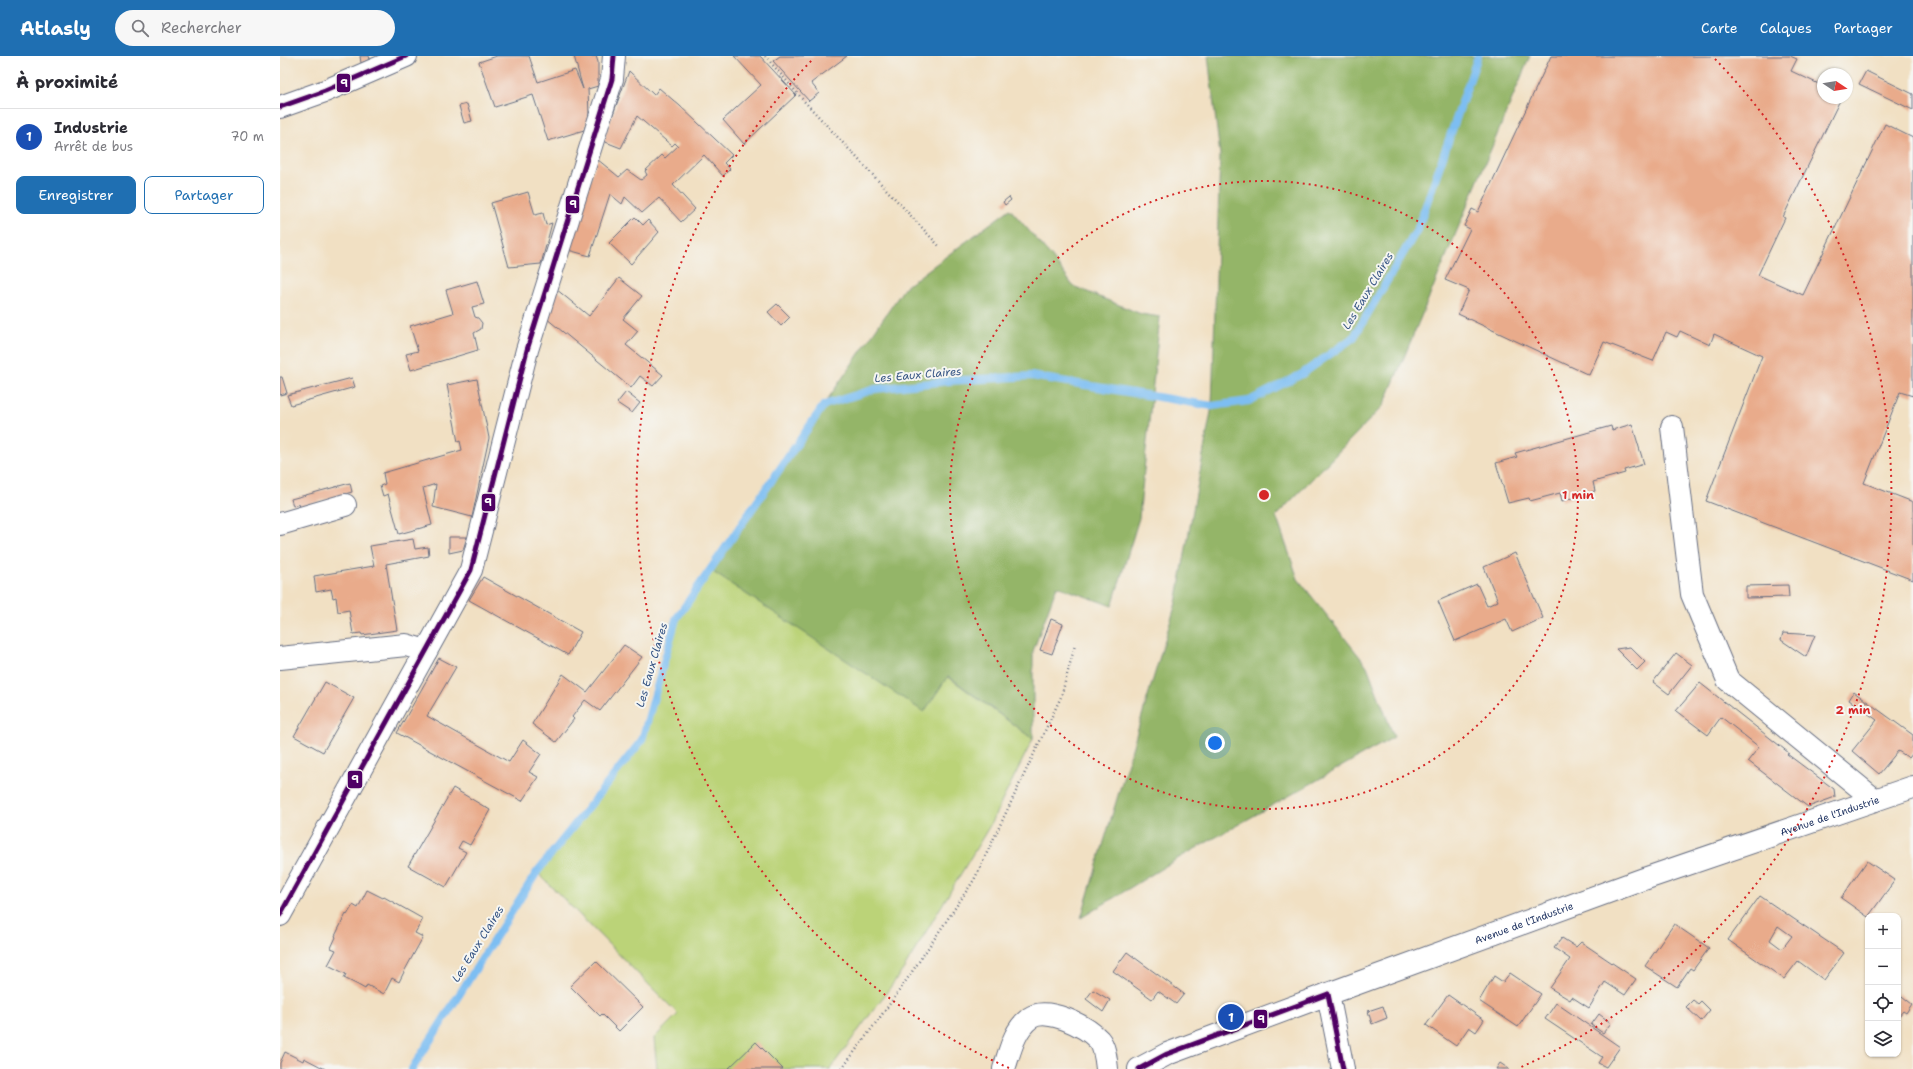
<!DOCTYPE html>
<html lang="fr">
<head>
<meta charset="utf-8">
<style>
  body { margin:0; font-family:"Shantell Sans",sans-serif; background:#f7f7f7; color:#2b2b33 }
  .controls { position:absolute; right:12px; bottom:12px; display:grid; overflow:hidden; border-radius:8px; box-shadow:0 1px 3px #0004 }
  .controls button { width:36px; height:36px; display:grid; place-items:center; padding:0; border:0; border-bottom:1px solid #e1e1e2; background:#fff; color:#2b2b33; font:20px sans-serif }
  .compass { position:absolute; left:1537px; top:12px; width:36px; height:36px; border-radius:50%; background:#fff; box-shadow:0 1px 3px #0004; rotate:102deg }
  .you { position:absolute; left:935px; top:687px; width:14px; height:14px; margin:-10px; border:3px solid #fff; border-radius:50%; background:#1a73e8; box-shadow:0 0 0 6px #1a73e833 }
  .badge { display:grid; place-items:center; width:26px; height:26px; border-radius:50%; background:#1f6fb2; color:#fff; font-size:13px; font-weight:700 }
  .pin { position:absolute; translate:-50% -50%; border:2px solid #fff; box-shadow:0 1px 4px #0006 }
  .list { margin:0; padding:0; list-style:none }
  h2 { display:flex; justify-content:space-between; align-items:center; height:52px; margin:0; padding:0 16px; font-size:17px }
  h2 small { font-size:13px; font-weight:400; color:#7c7c81 }
  .list li { display:grid; grid-template-columns:26px 1fr auto; gap:12px; align-items:center; box-sizing:border-box; height:56px; padding:0 16px; border-top:1px solid #e1e1e2 }
  .list b { display:block; font-size:15px; white-space:nowrap }
  .list p { margin:0; font-size:13px; white-space:nowrap; color:#7c7c81 }
  .list em { font-size:13px; font-style:normal; color:#7c7c81 }
  .actions { display:flex; gap:8px; padding:12px 16px }
  .actions a { flex:1; padding:9px 0; border:1px solid #1f6fb2; border-radius:8px; text-align:center; font-size:14px; color:#1f6fb2 }
  .actions .main { background:#1f6fb2; color:#fff }
  .icon { flex:none; width:22px; height:22px; fill:none; stroke:currentColor; stroke-width:2; stroke-linecap:round; stroke-linejoin:round }
  .map { position:relative; flex:none; width:1633px; height:1013px; overflow:hidden }
  header { display:flex; align-items:center; gap:24px; box-sizing:border-box; height:56px; padding:0 20px; background:#1f6fb2; color:#fff }
  header strong { font-size:19px }
  nav { display:flex; gap:22px; margin-inline-start:auto; font-size:14px }
  .search { width:280px; height:36px; background:#f7f7f7; display:flex; align-items:center; gap:10px; box-sizing:border-box; padding:0 14px; border-radius:22px; color:#7c7c81; font-size:15px }
  main { display:flex }
  aside { flex:1; background:#fff }
  .map>svg:first-child { display:block }
  .green { fill:#bbd378; stroke:#6b816b }
  .forest { fill:#94b568; stroke:#587263 }
  .lines { fill:none; stroke-linecap:round; stroke-linejoin:round }
  .stream { stroke:#7dbef2; stroke-width:8 }
  .building { fill:#e9ab8b; fill-rule:evenodd }
  .minor-casing { stroke:#666d81; stroke-width:24 }
  .path { stroke:#666d81; stroke-width:2.5; stroke-dasharray:1 3; stroke-linecap:butt }
  .minor { stroke:#fff; stroke-width:22 }
  .bus-1-casing { stroke:#f6f6f2; stroke-width:8 }
  .bus-1 { stroke:#4f0064; stroke-width:5 }
  .ring { fill:none; stroke:#d62828; stroke-width:2; stroke-dasharray:2 4 }
  .labels { text-anchor:middle; dominant-baseline:central; stroke-width:4; stroke-linejoin:round; paint-order:stroke }
  .street-label { font-size:10px; fill:#1b2f5e; stroke:#f6f6f2 }
  .water-label { font-size:11px; font-style:italic; fill:#345383; stroke:#f6f6f2 }
  .centre { fill:#d62828; stroke:#f6f6f2; stroke-width:2 }
  .ring-label { font-size:12px; text-anchor:middle; font-weight:bold; fill:#d62828; stroke:#f6f6f2; stroke-width:4; stroke-linejoin:round; paint-order:stroke }
  .line-badge { stroke:#f6f6f2; stroke-width:1.5 }
  .badge-label { font-size:11px; text-anchor:middle; font-weight:bold; fill:#fff }
</style>
</head>
<body>
<header>
<strong>Atlasly</strong>
<div class="search"><svg class="icon" aria-label="search" viewBox="0 0 24 24"><circle cx="10" cy="10" r="6"/><path d="M15 15l6 6"/></svg>Rechercher</div>
<nav><a>Carte</a><a>Calques</a><a>Partager</a></nav>
</header>
<main>
<aside>
<h2>À proximité<small></small></h2>
<ul class="list">
<li><span class="badge" style="background:#1a4fb4">1</span><div><b>Industrie</b><p>Arrêt de bus</p></div><em>70 m</em></li>
</ul>
<div class="actions"><a class="main">Enregistrer</a><a>Partager</a></div>
</aside>
<div class="map">
<svg width="1633" height="1013" viewBox="0 0 1633 1013">
  <rect width="100%" height="100%" fill="#f6f6f2"/>
  <filter id="ink" filterUnits="userSpaceOnUse"><feTurbulence type="fractalNoise" baseFrequency=".025" numOctaves="2"/><feDisplacementMap in="SourceGraphic" scale="8" xChannelSelector="R" yChannelSelector="G"/><feConvolveMatrix kernelMatrix="1 2 1 2 8 2 1 2 1" color-interpolation-filters="sRGB"/></filter>
  <filter id="wash" filterUnits="userSpaceOnUse"><feTurbulence type="fractalNoise" baseFrequency=".012" numOctaves="4" result="noise"/><feDisplacementMap in="SourceGraphic" scale="16" xChannelSelector="R" yChannelSelector="G"/><feGaussianBlur stdDeviation="0.9" result="paint"/><feColorMatrix in="noise" values="0 0 0 0 0 0 0 0 0 0 0 0 0 0 0 0 0 1.4 0 .05"/><feComposite in="paint" operator="in"/></filter>
  <g filter="url(#wash)">
    <rect width="100%" height="100%" fill="#f1e0c3"/>
    <path class="green" d="M430,514L644,655L667,620L753,683L709,771L623,914L550,1013H377L374,982L398,958L257,816L362,684L396,563Z"/>
    <path class="forest" d="M928,0H1250L1104,349L996,460L1018,523L1087,610L1114,681L897,803L801,862L896,547L932,350L940,99Z
      M730,153L772,201L793,230L861,258L880,261L859,462L832,550L777,530L753,595V683L668,620L644,656L430,514L625,231Z"/>
    <g class="lines">
      <path class="stream" d="M132,1013L257,816L362,684L396,563L544,349L595,333L668,325L751,320L932,350L969,345L1022,318L1074,281L1138,172L1198,0"/>
    </g>
    <g id="blocks">
      <path class="building" d="M80,0H89L90,3L81,7Z
        M217,0H249L258,26L295,14L303,33L294,0H316L318,6V30L308,33L309,59L304,74L268,85L253,39L215,51L199,6Z
        M454,0H480L516,39L464,88L443,64L481,29Z
        M500,0H567L531,27L539,37L529,45L493,5Z
        M1271,0H1510L1517,3L1511,15L1543,30V42H1561L1503,161L1505,162L1478,219L1523,239L1605,68L1633,82V340L1620,336L1584,427L1633,446V524L1426,445L1482,300L1434,278L1430,289L1400,275L1397,281L1386,276L1373,305L1324,286L1309,319L1178,258L1189,234L1165,224L1190,173L1184,170L1192,153L1198,156Z
        M349,15L374,39L379,32L400,50L452,99L444,107L450,113L443,120L424,99L393,129L415,153L401,166L379,142L362,157L345,141L342,148L330,138L310,200L288,194L317,103L339,121L347,114L361,124L367,119L365,115L382,99L385,102L398,90L395,87L392,90L357,60L341,92L323,85Z
        M1586,15L1633,38V54L1579,28Z
        M187,48L192,65L184,67L179,50Z
        M248,136L255,159L263,157L266,169L272,167L261,208L229,211L211,147Z
        M729,141L731,144L725,149L723,146Z
        M355,161L363,169L368,164L379,176L351,208L329,187Z
        M339,222L362,240L343,263L358,275L346,289L383,319L373,330L360,320L351,332L266,262L276,233L309,260Z
        M197,225L204,248L192,251L195,261L198,262L202,267L201,273L194,277L198,294L131,314L126,298L138,295L130,270L173,257L166,234Z
        M497,248L510,261L501,270L488,256Z
        M0,321H2L7,337L0,339Z
        M72,322L75,331L11,349L7,339Z
        M197,323L209,382L192,461L153,451L156,428L143,432L152,469L119,478L108,438L103,440L100,430L105,428L103,417L182,394L180,385L178,386L167,329Z
        M346,336L360,347L352,357L337,347Z
        M1352,368L1364,408L1344,414L1345,417L1313,426L1315,435L1282,445L1280,437L1250,445L1249,442L1228,447L1216,407L1237,401L1235,397L1331,370L1332,374Z
        M70,427L72,436L20,451L19,448L13,450L11,443Z
        M169,481H187L183,494L169,497Z
        M133,483L135,493L148,491L149,500L106,508L117,574L82,579L81,577L73,578L69,554L58,556L56,541L53,542L51,533L36,536L34,520L94,510L90,490Z
        M1235,497L1263,562L1232,576L1226,563L1175,585L1158,545L1197,528L1207,550L1218,545L1204,511Z
        M203,521L301,576L288,599L189,544Z
        M1508,529L1509,541L1466,542V530Z
        M771,563L783,568L772,598L760,594Z
        M1503,577L1535,579L1526,601L1501,584Z
        M344,589L362,601L320,655L305,644L292,661L294,663L276,686L252,668L283,618L307,636Z
        M1350,591L1365,606L1357,614L1336,593Z
        M1396,597L1412,609L1389,638L1373,626Z
        M159,602L176,611L147,660L229,706L243,684L261,698L249,716L258,721L242,745L117,677Z
        M45,626L74,642L43,696L14,680Z
        M1420,627L1509,697L1507,698L1554,733L1555,741L1528,751L1468,705L1479,691L1441,661L1428,679L1396,655Z
        M1574,636L1633,679V697L1629,702L1618,695L1599,718L1572,695L1597,664L1569,644Z
        M173,732L210,754L190,789L182,785L178,792L186,796L166,831L128,810Z
        M1587,805L1615,824L1588,861L1561,842Z
        M87,834L103,842L104,841L143,863L135,877L143,881L125,914L119,926L112,922L104,938L87,929L85,933L78,929L64,922L66,918L48,909L56,894L51,892L56,881L55,880L66,858L67,859L73,849L78,852Z
        M1480,840L1564,897L1544,924L1518,905L1504,923L1448,884ZM1498,870L1512,880L1502,893L1490,884Z
        M1394,868L1429,892L1413,914L1410,912L1397,931L1365,910Z
        M1282,882L1296,891L1301,886L1356,923L1345,939L1325,926L1309,952L1292,941L1290,944L1270,932L1290,903L1274,892Z
        M847,896L904,938L896,948L878,935L872,943L833,915Z
        M316,905L363,951L339,975L322,958L320,960L290,930Z
        M1230,917L1261,938L1238,971L1199,945L1214,920L1223,926Z
        M813,934L830,944L823,956L806,943Z
        M1618,937L1632,948L1626,957L1623,955L1618,961Z
        M1168,939L1204,964L1196,976L1189,971L1176,990L1146,969Z
        M1413,944L1418,948L1421,945L1430,954L1421,965L1406,951Z
        M1276,947L1340,991L1326,1011L1318,1007L1322,1001L1265,963Z
        M1103,950L1107,962L1092,968L1088,955Z
        M1319,958L1331,967L1323,977L1311,969Z
        M476,986L503,1013H448Z
        M5,996L23,1005L24,1002L45,1013H0V1007Z
        M1220,1007L1229,1013H1216Z"/>
    </g>
  </g>
  <g filter="url(#ink)">
    <use href="#blocks" fill-opacity="0" stroke="#666d81" stroke-width="1"/>
    <g class="lines">
      <defs>
        <g id="minor">
          <path d="M0,51L45,35L126,0"/>
          <path d="M1392,371L1412,538L1448,624L1595,744"/>
          <path d="M0,468L65,449"/>
          <path d="M0,602L126,589L146,595"/>
          <path d="M0,859L191,514L247,294L332,23L334,0"/>
          <path d="M1048,938L1063,1013"/>
          <path d="M724,1013C730,995 734,974 750,962C767,950 806,970 819,984C825,991 826,1004 827,1013"/>
          <path id="s1" d="M859,1013L887,998L1048,938L1361,824L1633,731"/>
        </g>
      </defs>
      <use href="#minor" class="minor-casing"/>
      <path class="path" d="M485,0L524,45L659,190
        M562,1013L617,938L694,824L781,641L795,589"/>
      <use href="#minor" class="minor"/>
      <defs>
        <path id="bus-1" d="M0,51L45,35L126,0
          M0,859L191,514L247,294L332,23L334,0
          M1048,938L1063,1013
          M859,1013L887,998L1048,938"/>
      </defs>
      <use href="#bus-1" class="bus-1-casing"/>
      <use href="#bus-1" class="bus-1"/>
    </g>
  </g>
  <g class="ring">
    <circle cx="984" cy="439" r="314"/>
    <path d="M729 1012A627 627 0 0 1 533 3M1435 3A627 627 0 0 1 1239 1012"/>
  </g>
  <g class="labels">
    <g class="street-label">
      <text stroke="none"><textPath href="#s1" startOffset="736">Avenue de l'Industrie</textPath></text>
      <text stroke="none"><textPath href="#s1" startOffset="412">Avenue de l'Industrie</textPath></text>
    </g>
    <g class="water-label">
      <text transform="translate(1088 235) rotate(-59)">Les Eaux Claires</text>
      <text transform="translate(638 319) rotate(-5)">Les Eaux Claires</text>
      <text transform="translate(372 609) rotate(-74)">Les Eaux Claires</text>
      <text transform="translate(198 888) rotate(-58)">Les Eaux Claires</text>
    </g>
  </g>
  <circle cx="984" cy="439" r="6" class="centre"/>
  <g class="ring-label">
    <text x="1298" y="443">1 min</text>
    <text x="1573" y="658">2 min</text>
  </g>
  <g class="line-badge">
    <rect x="56" y="17" width="15" height="20" rx="4" fill="#4f0064"/>
    <rect x="285" y="139" width="15" height="19" rx="4" fill="#4f0064"/>
    <rect x="201" y="437" width="15" height="19" rx="4" fill="#4f0064"/>
    <rect x="67" y="714" width="16" height="19" rx="4" fill="#4f0064"/>
    <rect x="973" y="953" width="15" height="20" rx="4" fill="#4f0064"/>
  </g>
  <g class="badge-label">
    <text x="64" y="31">9</text>
    <text x="293" y="152">9</text>
    <text x="208" y="450">9</text>
    <text x="75" y="727">9</text>
    <text x="981" y="967">9</text>
  </g>
</svg>
<div class="controls">
<button>+</button>
<button>−</button>
<button><svg class="icon" aria-label="locate" viewBox="0 0 24 24"><circle cx="12" cy="12" r="6"/><path d="M12 2v4M12 18v4M2 12h4M18 12h4"/></svg></button>
<button><svg class="icon" aria-label="layers" viewBox="0 0 24 24"><path d="M12 4l9 5-9 5-9-5zM3 14l9 5 9-5"/></svg></button>
</div>
<svg class="compass" viewBox="-18 -18 36 36"><path d="M0-13l5 13h-10z" fill="#e53935"/><path d="M0 13l5-13h-10z" fill="#7c7c81"/></svg>
<div class="you"></div>
<div class="pin badge" style="left:951px;top:961px;background:#1a4fb4">1</div>
</div>
</main>
</body>
</html>
